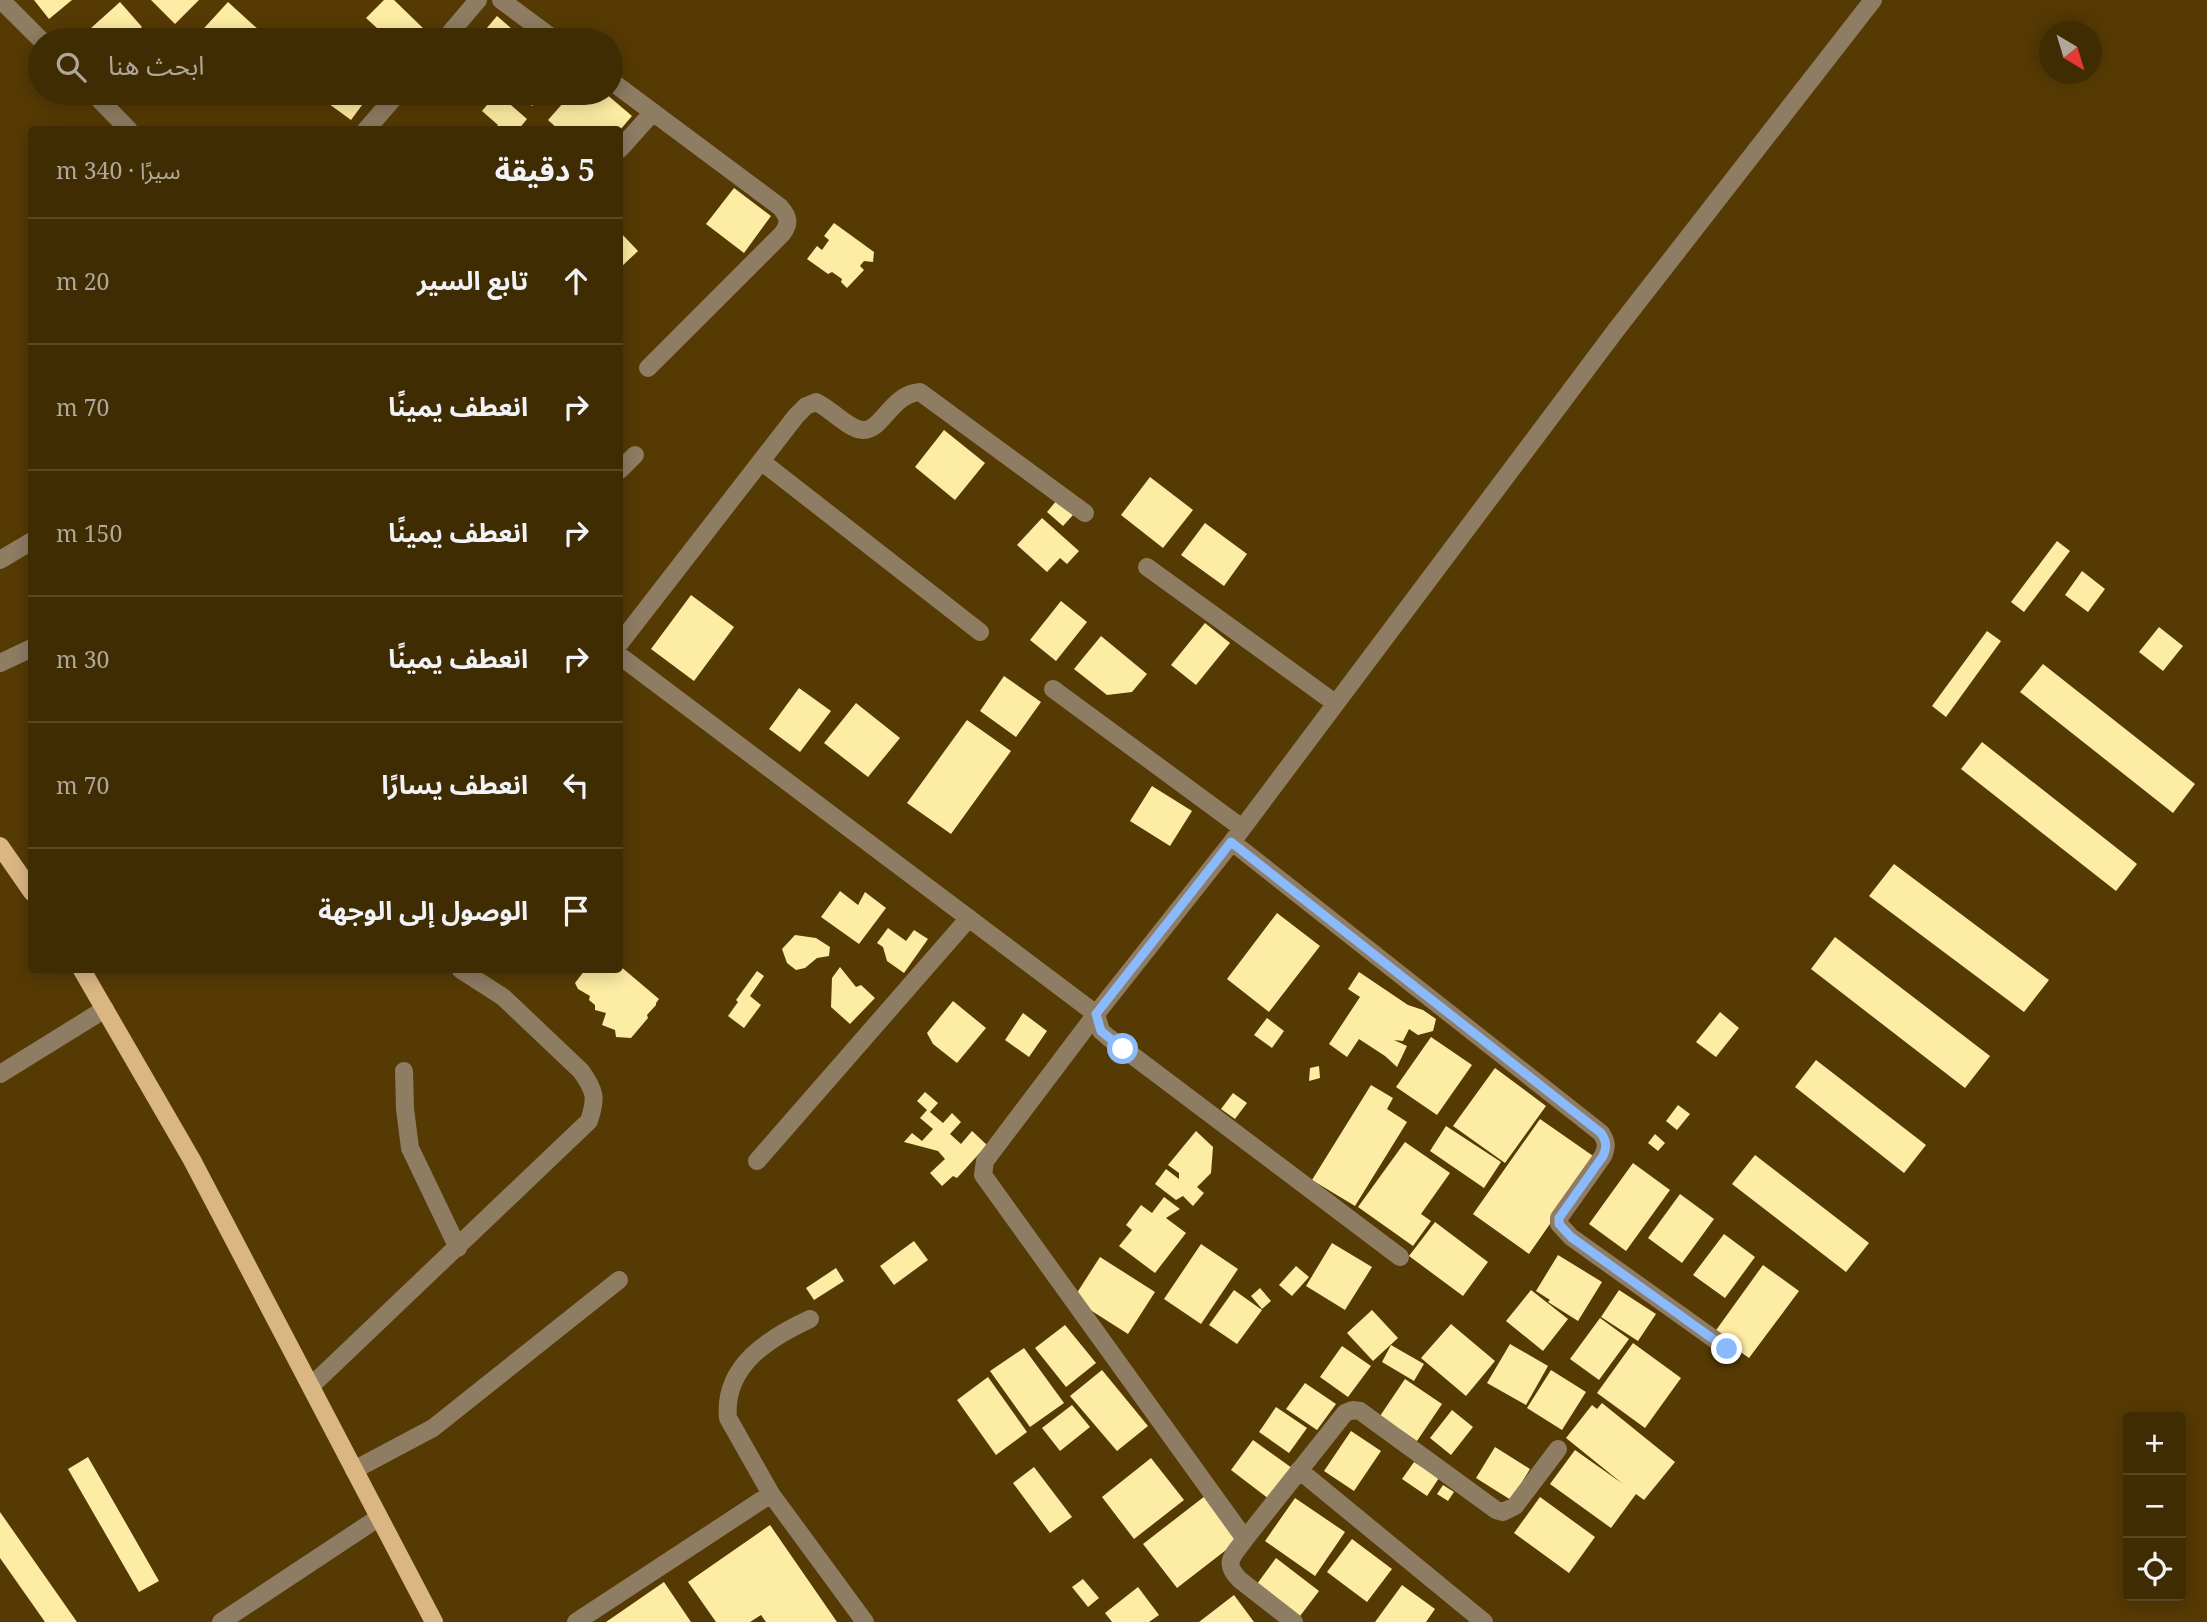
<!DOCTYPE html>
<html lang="ar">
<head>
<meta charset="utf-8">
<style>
  body { margin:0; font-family:"Noto Serif","Noto Sans Arabic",serif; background:#47340d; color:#f1f3f6; direction:rtl }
  .controls { position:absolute; right:21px; bottom:21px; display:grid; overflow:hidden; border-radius:7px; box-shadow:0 4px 18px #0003 }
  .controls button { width:63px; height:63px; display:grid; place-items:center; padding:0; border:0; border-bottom:2px solid #594825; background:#402c03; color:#f1f3f6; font:35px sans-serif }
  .compass { position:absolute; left:2039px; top:21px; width:63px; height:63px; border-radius:50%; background:#402c03; box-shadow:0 4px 18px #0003; rotate:142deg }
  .stop { position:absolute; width:21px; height:21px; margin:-16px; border:5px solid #8abafc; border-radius:50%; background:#fff }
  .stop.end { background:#8abafc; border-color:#fff; box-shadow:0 2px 7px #0008 }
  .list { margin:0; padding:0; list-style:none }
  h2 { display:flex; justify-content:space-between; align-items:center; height:91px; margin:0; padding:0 28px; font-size:30px }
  h2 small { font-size:23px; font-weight:400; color:#aea79a }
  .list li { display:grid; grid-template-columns:46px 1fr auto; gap:21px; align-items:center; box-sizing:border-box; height:126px; padding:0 28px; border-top:2px solid #594825 }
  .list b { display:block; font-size:26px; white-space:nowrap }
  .list em { font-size:23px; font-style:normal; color:#aea79a }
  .icon { flex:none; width:38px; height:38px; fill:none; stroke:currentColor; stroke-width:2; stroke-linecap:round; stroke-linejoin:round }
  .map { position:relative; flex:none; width:2207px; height:1622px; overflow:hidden; direction:ltr }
  .search { position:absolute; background:#402c03; box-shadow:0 4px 18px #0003; left:28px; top:28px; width:595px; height:77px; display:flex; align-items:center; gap:18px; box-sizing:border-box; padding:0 24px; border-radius:38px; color:#aea79a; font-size:26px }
  .panel { position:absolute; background:#402c03; box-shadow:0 4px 18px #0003; left:28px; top:126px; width:595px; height:847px; border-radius:7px; direction:rtl }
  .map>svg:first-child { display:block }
  .building { fill:#fdeca3 }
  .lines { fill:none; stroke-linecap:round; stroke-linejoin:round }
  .minor { stroke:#8e7c63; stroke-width:18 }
  .major { stroke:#dab682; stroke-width:18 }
  .route { stroke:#8abafc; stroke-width:9 }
</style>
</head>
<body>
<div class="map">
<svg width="2207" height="1622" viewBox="0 0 2207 1622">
  <rect width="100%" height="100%" fill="#563a04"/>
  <path class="building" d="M34,0H72L49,19Z
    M151,0H199L175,24Z
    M384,0H394L425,30L415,40H390L366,18Z
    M120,2L142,27L132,36L137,40H84L81,37Z
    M228,2L260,31L252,40H197L195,38Z
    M497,16L525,40H498L486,29Z
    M314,93H371L351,120Z
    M497,93L527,119L518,130H493L498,125L482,111Z
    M520,93H546L532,106Z
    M572,93H605L632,116L620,130H559L548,120Z
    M734,188L771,216L744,253L706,224Z
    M834,223L874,252L873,262L864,261L860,266L864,270L847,288L841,282L842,279L832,272L828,274L807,259L817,246L822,250L829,240L824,236Z
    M620,232L638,251L620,268Z
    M944,430L985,463L955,500L915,467Z
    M1150,477L1193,510L1163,548L1121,515Z
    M1057,500L1073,515L1063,526L1047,512Z
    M1042,518L1079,551L1067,564L1060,558L1047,572L1017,545Z
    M1205,523L1247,554L1224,586L1181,555Z
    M2057,541L2070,551L2024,612L2011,602Z
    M2082,571L2105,589L2088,612L2065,595Z
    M691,595L734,627L694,681L651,649Z
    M1061,601L1087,622L1056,661L1030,640Z
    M1205,623L1230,643L1196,685L1171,665Z
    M2159,627L2183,646L2163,671L2139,652Z
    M1987,631L2001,641L1946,717L1932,706Z
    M1101,636L1147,674L1132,692L1107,695L1074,669Z
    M2043,664L2195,784L2173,813L2020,692Z
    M1004,676L1041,702L1016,737L980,711Z
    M799,688L831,711L800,752L769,729Z
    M856,703L900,738L868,777L824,743Z
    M967,720L1011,751L951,834L907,803Z
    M1982,742L2137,864L2116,891L1961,769Z
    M1152,786L1192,811L1170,846L1130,821Z
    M1894,864L2049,980L2024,1012L1869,896Z
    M840,891L858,905L865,892L886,908L859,944L821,917Z
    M1277,913L1320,946L1269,1012L1227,979Z
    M888,928L906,941L914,930L928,939L904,973L887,961L883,947L877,943Z
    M795,935L816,938L830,947L829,956L817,958L805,968L796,970L787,963L782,949Z
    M1835,937L1990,1056L1965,1088L1811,969Z
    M620,966L659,999L656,1003V1005L647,1015L648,1018L631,1038L616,1037L615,1030L602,1025L606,1013L595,1010V1005L589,1000L590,996L578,989L575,983L585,970H620Z
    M840,967L856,987L861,985L875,998L850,1024L831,1007L832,978Z
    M757,971L764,976L750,996L761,1005L744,1028L728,1016L738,1002L736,1000Z
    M1359,972L1408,1005L1423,1010L1436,1019L1433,1031L1418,1035L1409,1029L1403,1041L1394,1040L1407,1046L1397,1067L1385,1056L1359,1039L1347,1057L1329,1044L1360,997L1348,989Z
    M953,1001L986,1028L957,1063L933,1044L927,1033Z
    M1720,1012L1739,1028L1716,1057L1696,1042Z
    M1023,1013L1047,1031L1029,1057L1005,1040Z
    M1267,1018L1284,1031L1272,1048L1254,1035Z
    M1431,1037L1472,1065L1437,1115L1396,1087Z
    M1816,1060L1926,1145L1904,1173L1795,1087Z
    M1319,1066L1320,1078L1309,1081L1310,1068Z
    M1495,1068L1546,1106L1505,1163L1453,1126Z
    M1371,1085L1393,1098L1387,1109L1407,1122L1355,1206L1312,1180Z
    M925,1092L938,1103L930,1112L943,1123L952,1113L961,1122L950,1134L961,1144L972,1131L987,1145L957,1178L953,1176L942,1186L930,1173L945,1159L938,1151L904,1142L912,1133L922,1141L933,1129L920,1118L927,1110L917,1101Z
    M1233,1093L1247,1103L1235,1119L1221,1109Z
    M1678,1105L1690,1114L1677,1130L1666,1121Z
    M1540,1119L1596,1158L1529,1254L1473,1214Z
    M1446,1126L1501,1162L1484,1188L1430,1151Z
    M1196,1131L1213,1147L1211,1173L1197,1187L1204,1193L1193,1206L1183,1196L1176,1200L1155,1184L1166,1169L1179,1179V1173L1168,1165Z
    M1655,1134L1665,1143L1658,1151L1648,1143Z
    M1405,1142L1450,1173L1421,1214L1431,1221L1413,1246L1358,1207Z
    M1755,1155L1869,1243L1846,1272L1732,1184Z
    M1633,1163L1670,1190L1626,1251L1589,1224Z
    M1680,1194L1714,1219L1682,1263L1648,1238Z
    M1164,1197L1180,1209L1166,1218L1186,1233L1155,1273L1119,1246L1132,1230L1126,1225L1141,1205L1152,1213Z
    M1435,1222L1488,1262L1463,1296L1409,1256Z
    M1724,1234L1755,1257L1725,1298L1693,1275Z
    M914,1241L928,1260L894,1285L880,1266Z
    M1332,1243L1372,1267L1345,1310L1306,1286Z
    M1201,1244L1238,1269L1201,1324L1164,1299Z
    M1558,1255L1602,1282L1578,1321L1548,1302L1550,1300L1536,1291Z
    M1100,1257L1155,1292L1128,1334L1073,1299Z
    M1763,1265L1799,1291L1749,1358L1714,1333Z
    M1296,1266L1309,1277L1292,1296L1279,1285Z
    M836,1268L844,1281L814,1300L806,1288Z
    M1260,1288L1271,1301L1262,1309L1251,1296Z
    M1234,1290L1262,1310L1237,1344L1209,1325Z
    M1531,1290L1568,1319L1543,1351L1506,1321Z
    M1619,1290L1656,1314L1638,1341L1601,1317Z
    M1372,1310L1398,1338L1373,1361L1347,1333Z
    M1600,1318L1629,1339L1599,1380L1570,1359Z
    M1451,1324L1495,1361L1466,1396L1421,1358Z
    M1065,1325L1096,1363L1066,1387L1035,1348Z
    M1633,1343L1681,1378L1645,1428L1597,1393Z
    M1510,1344L1548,1366L1526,1405L1487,1383Z
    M1391,1345L1424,1364L1414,1381L1382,1362Z
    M1342,1346L1371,1366L1348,1397L1320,1377Z
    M1024,1348L1064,1403L1030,1427L990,1371Z
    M1102,1370L1148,1426L1117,1451L1070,1396Z
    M1551,1370L1586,1392L1562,1430L1527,1408Z
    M988,1377L1027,1432L996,1455L957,1400Z
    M1405,1379L1442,1404L1417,1441L1380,1416Z
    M1305,1383L1336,1404L1317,1430L1286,1409Z
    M1602,1403L1675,1462L1644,1500L1636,1494L1611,1528L1550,1484L1575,1450L1623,1484L1566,1438L1592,1405L1597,1409Z
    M1072,1405L1090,1427L1060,1451L1042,1428Z
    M1276,1407L1307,1428L1289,1453L1259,1432Z
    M1452,1410L1473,1427L1451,1455L1430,1438Z
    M1351,1431L1381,1451L1354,1491L1324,1471Z
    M1253,1440L1292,1468L1269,1499L1231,1470Z
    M1495,1447L1530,1469L1511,1500L1476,1478Z
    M88,1457L159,1581L139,1592L68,1469Z
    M1151,1458L1184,1500L1134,1539L1102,1497Z
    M1414,1462L1439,1478L1427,1496L1402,1479Z
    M1034,1467L1072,1517L1050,1533L1013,1483Z
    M1443,1485L1454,1492L1448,1501L1437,1494Z
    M1205,1496L1239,1540L1177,1588L1143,1544Z
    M1540,1497L1595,1537L1569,1573L1514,1533Z
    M1295,1498L1345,1532L1315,1576L1265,1541Z
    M0,1512L77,1622H45L0,1558Z
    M770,1525L837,1622H766L761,1615L750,1622H716L688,1582Z
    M1352,1539L1392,1569L1367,1602L1327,1572Z
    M1276,1558L1319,1591L1297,1620L1254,1588Z
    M1083,1579L1099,1598L1088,1607L1072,1587Z
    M664,1582L691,1622H606Z
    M1402,1585L1435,1609L1426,1622H1375Z
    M1138,1587L1159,1615L1149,1622H1112L1105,1613Z
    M1234,1595L1254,1622H1199Z"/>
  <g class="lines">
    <path class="minor" d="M1,0L41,40
      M501,0L555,40
      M444,40L478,0
      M611,81L780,207C789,217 790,224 782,234L648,368
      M93,93L129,130
      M366,130L398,93
      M620,149L653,112
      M761,461L980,632
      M620,470L635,455
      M0,560L32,541
      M1147,567L1335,703
      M620,643L796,416L806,406L816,402C830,408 849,430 863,430C882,431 891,394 920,392L1085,513
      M620,656L1096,1014L1101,1031L1108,1037L1400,1257
      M0,663L32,648
      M1053,689L1242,828
      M1232,842L1601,1133C1607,1142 1607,1147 1603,1156L1559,1218V1224L1571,1237L1728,1349
      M404,1071L405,1109L410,1148L458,1248
      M0,1074L105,1009
      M757,1161L969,918
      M810,1319C769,1338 723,1366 728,1418L771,1494L865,1622
      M311,1386L589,1121C597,1097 595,1091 581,1071L503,997L461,970
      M354,1470L433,1428L619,1280
      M1299,1470L1484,1622
      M1245,1539L983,1175L985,1161L1096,1014L1232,842L1616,330L1873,0
      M221,1622L378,1518
      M576,1622L771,1494
      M1294,1622L1240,1580C1222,1562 1233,1556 1245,1539L1345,1413L1353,1410L1360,1411L1496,1510L1503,1512L1515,1506L1558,1449"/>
    <path class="major" d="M0,846L32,892
      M82,970L192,1160L434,1622"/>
  </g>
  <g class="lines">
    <path class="route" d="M1123,1049L1101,1031L1096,1014L1231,842L1601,1133C1607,1142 1607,1147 1603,1156L1559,1218V1224L1571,1237L1727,1349"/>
  </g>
</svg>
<div class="controls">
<button>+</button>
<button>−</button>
<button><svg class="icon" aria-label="locate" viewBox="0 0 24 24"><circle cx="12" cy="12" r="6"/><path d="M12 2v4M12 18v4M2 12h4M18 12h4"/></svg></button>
</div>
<svg class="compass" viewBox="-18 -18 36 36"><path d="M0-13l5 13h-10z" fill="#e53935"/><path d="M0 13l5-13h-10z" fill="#aea79a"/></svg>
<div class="stop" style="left:1123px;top:1049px"></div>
<div class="stop end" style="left:1727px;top:1349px"></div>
<div class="search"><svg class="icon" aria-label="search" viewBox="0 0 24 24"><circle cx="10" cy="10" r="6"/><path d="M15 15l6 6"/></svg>ابحث هنا</div>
<section class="panel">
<h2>5 دقيقة<small>سيرًا · 340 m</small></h2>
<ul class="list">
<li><svg class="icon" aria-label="ahead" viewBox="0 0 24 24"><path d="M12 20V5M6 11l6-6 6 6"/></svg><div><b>تابع السير</b></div><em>20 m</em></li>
<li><svg class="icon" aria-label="right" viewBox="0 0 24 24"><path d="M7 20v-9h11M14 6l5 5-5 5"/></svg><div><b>انعطف يمينًا</b></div><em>70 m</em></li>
<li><svg class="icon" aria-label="right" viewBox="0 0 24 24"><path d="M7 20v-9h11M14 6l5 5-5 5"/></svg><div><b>انعطف يمينًا</b></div><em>150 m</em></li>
<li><svg class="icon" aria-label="right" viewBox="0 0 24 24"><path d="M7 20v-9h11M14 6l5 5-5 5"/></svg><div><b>انعطف يمينًا</b></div><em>30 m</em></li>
<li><svg class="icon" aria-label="left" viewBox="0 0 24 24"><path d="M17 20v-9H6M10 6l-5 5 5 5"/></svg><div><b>انعطف يسارًا</b></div><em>70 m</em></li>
<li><svg class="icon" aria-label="arrive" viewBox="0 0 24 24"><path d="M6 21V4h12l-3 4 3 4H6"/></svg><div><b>الوصول إلى الوجهة</b></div></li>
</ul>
</section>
</div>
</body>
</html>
